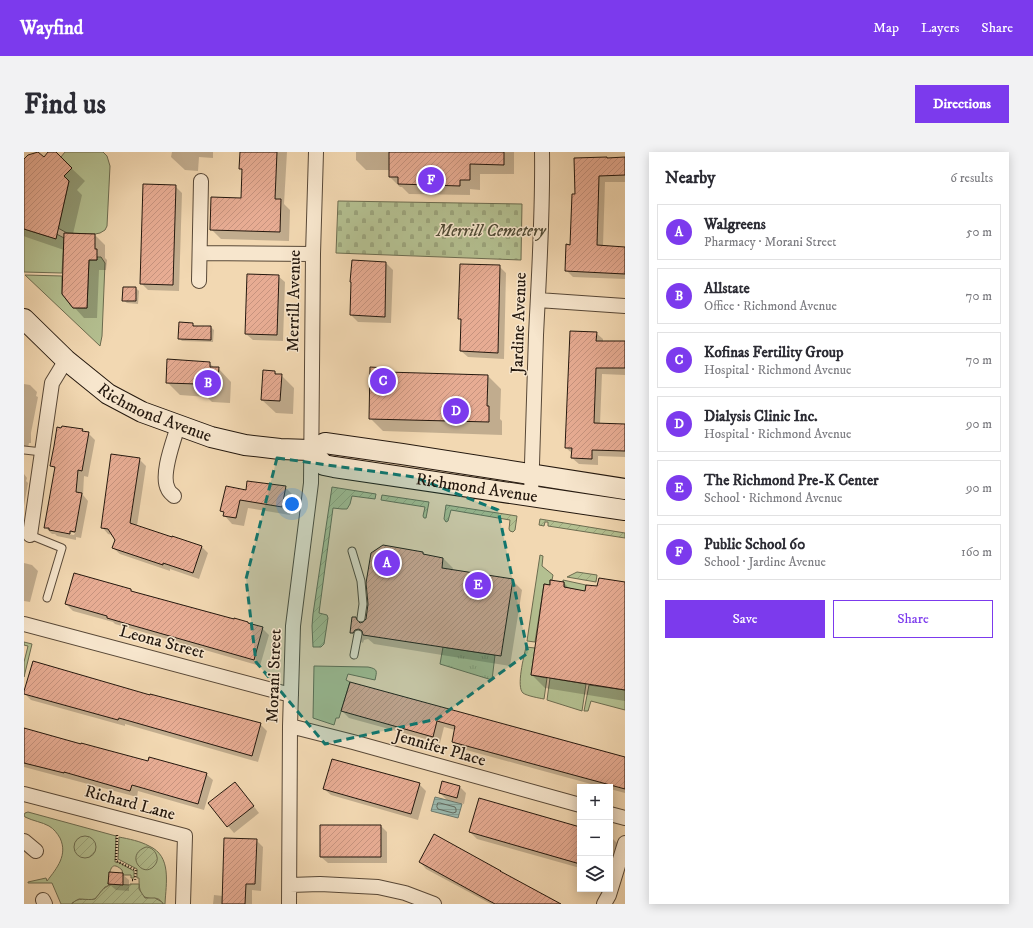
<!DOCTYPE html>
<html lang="en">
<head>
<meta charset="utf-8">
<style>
  body { margin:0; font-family:"IM FELL DW Pica",serif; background:#f2f2f3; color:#2b2b33 }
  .controls { position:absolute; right:12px; bottom:12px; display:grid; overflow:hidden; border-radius:0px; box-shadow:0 2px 10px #0003 }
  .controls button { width:36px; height:36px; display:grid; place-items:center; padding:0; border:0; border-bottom:1px solid #e1e1e2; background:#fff; color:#2b2b33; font:20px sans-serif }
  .you { position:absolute; left:268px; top:352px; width:14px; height:14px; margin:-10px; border:3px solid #fff; border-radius:50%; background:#1a73e8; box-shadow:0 0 0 6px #1a73e833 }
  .badge { display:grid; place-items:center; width:26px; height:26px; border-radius:50%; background:#7c3aed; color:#fff; font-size:13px; font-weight:700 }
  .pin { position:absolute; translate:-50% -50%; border:2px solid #fff; box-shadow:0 1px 4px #0006 }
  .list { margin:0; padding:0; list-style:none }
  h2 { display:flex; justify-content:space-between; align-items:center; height:52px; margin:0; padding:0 16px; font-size:17px }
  h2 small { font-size:13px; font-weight:400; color:#7c7c81 }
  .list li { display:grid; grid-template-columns:26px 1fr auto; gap:12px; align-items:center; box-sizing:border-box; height:56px; margin:0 8px 8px; padding:0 8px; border:1px solid #e1e1e2; border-radius:0px }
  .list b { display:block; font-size:15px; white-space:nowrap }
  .list p { margin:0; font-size:13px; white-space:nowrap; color:#7c7c81 }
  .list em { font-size:13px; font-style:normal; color:#7c7c81 }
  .actions { display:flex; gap:8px; padding:12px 16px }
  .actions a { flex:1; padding:9px 0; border:1px solid #7c3aed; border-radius:0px; text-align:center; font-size:14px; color:#7c3aed }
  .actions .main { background:#7c3aed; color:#fff }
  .icon { flex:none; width:22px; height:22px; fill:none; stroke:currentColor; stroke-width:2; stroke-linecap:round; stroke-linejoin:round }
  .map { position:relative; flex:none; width:601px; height:752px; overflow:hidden; border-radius:0px }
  header { display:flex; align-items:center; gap:24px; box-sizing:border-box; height:56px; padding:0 20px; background:#7c3aed; color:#fff }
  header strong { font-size:19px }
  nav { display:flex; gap:22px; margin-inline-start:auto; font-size:14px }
  .intro { display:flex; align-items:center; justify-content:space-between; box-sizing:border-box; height:96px; padding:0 24px }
  h1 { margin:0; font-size:28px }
  .button { padding:10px 18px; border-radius:0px; background:#7c3aed; color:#fff; font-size:14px; font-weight:700 }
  main { display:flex; gap:24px; padding:0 24px }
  aside { flex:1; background:#fff; border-radius:0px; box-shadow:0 2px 10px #0003 }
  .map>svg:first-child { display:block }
  .grass { fill:#b4c091; stroke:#6c6c50 }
  .cemetery { fill:url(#cemetery-stones); stroke:#6c6c50 }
  .park { fill:url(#park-tufts); stroke:#6c6c50 }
  .garden { fill:url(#garden-furrows); stroke:#6c6c50 }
  .water { fill:url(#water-rules); stroke:#6b796e }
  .shadow { fill:#0003; fill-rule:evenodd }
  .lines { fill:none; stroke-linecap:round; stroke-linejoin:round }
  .shore { stroke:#60685e; stroke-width:1 }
  .building { fill:url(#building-hatch); stroke:#24180e }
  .service-casing { stroke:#584837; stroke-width:9 }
  .minor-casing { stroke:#584837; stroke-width:16 }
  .secondary-casing { stroke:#24180e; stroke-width:22 }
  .path { stroke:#24180e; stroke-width:2.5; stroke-dasharray:1 2; stroke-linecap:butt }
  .service { stroke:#f7e6cd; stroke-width:7 }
  .minor { stroke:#f7e6cd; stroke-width:14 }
  .secondary { stroke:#f7e6cd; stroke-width:20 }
  .marked { fill:#0f766e; fill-opacity:0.2; stroke:#0f766e; stroke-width:3; stroke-dasharray:8 5; stroke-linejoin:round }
  .labels { text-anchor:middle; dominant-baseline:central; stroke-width:3; stroke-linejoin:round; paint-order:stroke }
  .park-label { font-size:17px; font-style:italic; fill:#4f4a35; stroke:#f7e6cd }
  .street-label { font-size:17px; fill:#24180e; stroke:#f7e6cd }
</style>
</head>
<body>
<header>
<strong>Wayfind</strong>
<nav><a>Map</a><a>Layers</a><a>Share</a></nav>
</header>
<div class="intro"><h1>Find us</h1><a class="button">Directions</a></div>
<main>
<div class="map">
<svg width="601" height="752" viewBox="0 0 601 752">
  <defs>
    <pattern id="cemetery-stones" width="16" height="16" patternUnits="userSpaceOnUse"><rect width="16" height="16" fill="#b4c091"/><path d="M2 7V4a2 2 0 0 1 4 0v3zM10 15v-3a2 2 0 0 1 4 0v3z" fill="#9ba47c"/></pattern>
    <pattern id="park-tufts" width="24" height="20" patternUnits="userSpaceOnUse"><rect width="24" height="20" fill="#b4c091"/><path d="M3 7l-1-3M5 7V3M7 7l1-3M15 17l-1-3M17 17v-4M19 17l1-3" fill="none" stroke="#9ba47c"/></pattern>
    <pattern id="garden-furrows" width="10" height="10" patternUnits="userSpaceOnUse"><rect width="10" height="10" fill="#b4c091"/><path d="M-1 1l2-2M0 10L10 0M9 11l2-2" fill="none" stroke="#9ba47c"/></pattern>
    <pattern id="water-rules" width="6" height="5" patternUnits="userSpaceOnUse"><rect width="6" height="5" fill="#9bb9ae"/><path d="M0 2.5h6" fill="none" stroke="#859e94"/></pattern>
    <pattern id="building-hatch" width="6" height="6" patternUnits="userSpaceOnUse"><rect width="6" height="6" fill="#e7ac93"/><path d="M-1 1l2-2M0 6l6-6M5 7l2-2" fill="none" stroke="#c6937e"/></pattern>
  </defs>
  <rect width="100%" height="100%" fill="#f2d8b2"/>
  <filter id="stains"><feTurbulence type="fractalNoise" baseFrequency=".005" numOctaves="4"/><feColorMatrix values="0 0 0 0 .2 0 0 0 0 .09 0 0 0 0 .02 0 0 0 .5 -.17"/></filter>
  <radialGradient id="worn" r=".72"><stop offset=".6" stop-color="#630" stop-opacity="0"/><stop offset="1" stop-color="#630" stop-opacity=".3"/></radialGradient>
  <path class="grass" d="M41,0H79L83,4L86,14L83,74L81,78L76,81L71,82L43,81L34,76L45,29L40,24L48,16L37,5Z
    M0,77L23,84L25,78L40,86L38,121L0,120Z
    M73,105H77L81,111L78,184L76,194L1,123L38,124V142L49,156H63L65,108H73Z
    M516,403L519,404L518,414L529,423L528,428H526V433L520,432L511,490L503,489Z
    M539,428L562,433L561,440L540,435V430H539Z
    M0,490L8,492L0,525V510L4,494L0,493Z
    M502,495L511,496L507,523L523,526L520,547C515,546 503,544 499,541C492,535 500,504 502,495Z
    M290,514L344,515C354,517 353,519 351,528L324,522L322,528L326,530L315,566H312L310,573L289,566Z
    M526,526L562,532L558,559L523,548Z
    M565,533L601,538V558L567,549L564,559H560Z
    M4,660L92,684L91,710H94L110,719V726H107V723H99L98,718C85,706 86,723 84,732H88L81,735L71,747L66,748L55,747L48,751V752H37L28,731H4V730L22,726L23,729C33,716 44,703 36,686C33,681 30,677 25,674C18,670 9,669 1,665L0,663L1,661Z
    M95,685C105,687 116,689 125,694C148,704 142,731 141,752H139C133,743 132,748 124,746C115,745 115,733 115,726H113V717L94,707Z"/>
  <path class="cemetery" d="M314,49L498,52L497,108L312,101Z"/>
  <path class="park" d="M419,495L471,503L468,528L416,512Z"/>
  <path class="garden" d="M308,335L352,342L351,347L328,344L326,352L323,357H318L309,356L295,461L303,463L304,466L300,492L297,495H289L288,474L289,462Z
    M358,343L405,350L402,366H400L399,364L401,355L357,348Z
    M422,353L493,364L491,378L489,380L486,379L485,377L486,368L427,358L424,369L422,370L420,367Z
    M516,367L601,381V386L524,374V370H521L520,374L515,373Z
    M553,420L573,423L572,430L543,425Z
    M50 695a11 11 0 1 1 22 0a11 11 0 1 1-22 0Z
    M122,695C127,695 132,699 133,705C134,708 132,712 130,714C119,727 100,703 122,695Z
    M88,732L106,733V732H115V737L121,746H131L138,750L139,752H48C54,744 62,749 71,747C78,739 77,737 88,732Z"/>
  <path class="water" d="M411,645L438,652L434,666L407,659Z"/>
  <path class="shadow" d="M26,0H30L61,29L53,38L58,43L49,82L71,83L81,93V106L83,108L82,118H75L73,166H60L50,155L40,98L2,85L0,84V8L20,6Z
    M148,0H189V6L175,5L174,19L161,18L147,5Z
    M217,0H263L260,52L266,58L265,89L197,87L187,77L218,47L219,19L216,16Z
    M332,0H490V22H456V38L446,37V43L385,42L378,35H376L366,25V18H342L332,8Z
    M601,6V30H581L579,94L601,95V127L549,125L542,118L547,94L552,43L551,7Z
    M151,34L158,41L155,139L124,138L117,131Z
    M362,111L369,118L367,171L334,170L327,163Z
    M475,114L482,121L480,207L444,205L437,199L438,170L435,166Z
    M254,124L261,130L259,189L229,188L222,182Z
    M112,136L115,139L114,152L103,151L99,148Z
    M168,172L172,175H187L190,178L189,190L158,189L155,186Z
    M572,181L579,187V190H601V223L578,222L576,272L601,273V305L574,304V313L555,312L548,306L549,302L542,296Z
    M185,211L191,216H194L207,230L206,251L188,250L183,245L156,243L143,230Z
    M362,217L366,221L464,224L477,237L476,267L478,269V283L359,279L346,266Z
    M251,220L254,223H257L270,236L269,262L252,261L238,248Z
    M0,232L6,233L13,240L12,244L14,245L7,281V291H5L4,296L0,295Z
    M58,278L60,280L64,281L71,288L64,325L60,324L59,343L64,349L57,386L52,385V388L33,384L31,382H28L21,375L32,317L27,313ZM27,377L51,381L50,383L27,379Z
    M115,307L122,314L113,374L149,387L177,394L184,401L175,427L146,417V419L96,402L89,396L92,388L88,383L84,382L78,375Z
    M0,322L3,326L2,329L4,331L0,354Z
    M261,335L270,344L266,363L224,356L220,374L208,372L200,363V361L198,358L223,339Z
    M399,400L402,404L419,406L429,416L428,419L488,428L498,438L486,514L350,492L344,487L340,488L339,491L337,490L327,480L332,466L337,472L340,471Z
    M0,411L8,413L14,419L6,450L0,449Z
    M540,431L546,437L562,440L574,436L601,431V549L521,536L508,523L526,434Z
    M107,438L110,441L224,471L226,472L238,476L245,483L236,514L91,472L89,470L49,459L42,452Z
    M326,531L601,606V641L586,637V635H578L435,596L429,590L431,578L420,575L416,591L325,566L318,559Z
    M0,541L127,544L236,572L243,579L234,610L101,572V574L7,548Z
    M0,577L125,610L182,622L189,628L180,658L114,639L113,645L0,615Z
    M211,631L217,638L235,661L210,681L204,674Z
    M395,632L402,639L394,668L307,643L300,637Z
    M436,635L442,641L440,652L423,648L416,641Z
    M357,674L363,680V711H304L297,705Z
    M556,676V716L453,687L446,680Z
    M586,684L593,691L586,715Z
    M232,688L239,695L237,739L228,738V752H189L190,743L199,744Z
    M396,710L536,752H467L402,717Z
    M98,722L105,728V739L92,738L85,732Z"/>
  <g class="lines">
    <path class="shore" d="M414,651H416L431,655L432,657V660L429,661L414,657L413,655Z"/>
  </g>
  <path class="building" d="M14,0L20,5L24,0H32L48,16L40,24L45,29L32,87L0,77V7L4,3Z
    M216,0H253L251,47H257L256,80L186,78L187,45L217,46L218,17H215Z
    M365,0H480V13L446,12V28H436V34L374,32V25H365Z
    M583,5V6L601,5V23L575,24L573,93L601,95V122L541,119L542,92L546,93L548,42H551L550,6Z
    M119,32L152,33L149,133L116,132Z
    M40,81L71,82V97H73V108H65L63,156H49L38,142Z
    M328,108L362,110L361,165L326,163L327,130H326Z
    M436,112L476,113L474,201L436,199L437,167H434Z
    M223,122L255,123L253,183L221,182Z
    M99,135H112V149H98Z
    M155,170L169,171V174H187V188L154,187Z
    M546,179L573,180L572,189H601V216H572L570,271L601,272V299L568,298V307L547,306L548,296H541Z
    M143,207L186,210V215H195L193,239L174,238V234H173V232L142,231Z
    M346,215L362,216V220L464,223L463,254H465V270L345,267Z
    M239,218L251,219V222H258L256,249L237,248Z
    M38,274L59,277L58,279L65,280L58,319L54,318L52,340L58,341L51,380L46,379V382L25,378V376H20L31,315L26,314L30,294L33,275L37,276Z
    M87,302L116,306L106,371L148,385V384L178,394L169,421L139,411V413L88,396L91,388L84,377L77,376Z
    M223,329L262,334L258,355L216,348L212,366L199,364L200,360L196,359L202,334L222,338Z
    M359,393L399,400V402L419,406L418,416L489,427L477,504L339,483L338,479L335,477L331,478L329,481H326L328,465H332L333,468L336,471L339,470L342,467L344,452L342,431L347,401Z
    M50,421L107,437V439L210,467V466L224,470V471L239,475L230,508L107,473L83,466V464L41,452Z
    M575,426L601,430V538L507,523L520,432L526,433V428L540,430V435L561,439L562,433L573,434Z
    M9,509L126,543V542L237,571L228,604L95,566L94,568L0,542V539Z
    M326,530L601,605V637L428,590L431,574L413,569L409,585L317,559Z
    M0,576L57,592V591L124,609L125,605L183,621L174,652L108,633L106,639L40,620V621L0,611Z
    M308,607L396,631L387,662L299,637Z
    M418,629L436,634L433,646L415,641Z
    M211,630L230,654L203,675L184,651Z
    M455,646L556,675V712L445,680Z
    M296,673H357V705H296Z
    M410,682L477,719H476L537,752H471L395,710Z
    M200,686L233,687L231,732H222L221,752H198Z
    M85,720L99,721V733L84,732Z"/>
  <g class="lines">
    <defs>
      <path id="service" d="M0,298L18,300
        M6,383L38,396L23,446
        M328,399L337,429L339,452L337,466
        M330,503L334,482"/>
      <path id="minor" d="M176,101L289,102
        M175,129L177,29
        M514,148L601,154
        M150,344C148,342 145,340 144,337C136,323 150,288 154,274
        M507,344C509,290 510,236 512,183C515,122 519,61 518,0
        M6,383L28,231L42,208
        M0,472L267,543
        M266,574L329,590L556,653
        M0,642L161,684L159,752
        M586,662L601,666
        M0,689L12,699
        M266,733L296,732L354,735L381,741L410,752
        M19,748L21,752
        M265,752L266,574L269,474L287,331L289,102L292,0
        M580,752L585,743L601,691"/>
      <g id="secondary">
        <path id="s1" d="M0,167L42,208L84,242L118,260L187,285L221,293L256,297L286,298L301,291L378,302L601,337"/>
        <path id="s2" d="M286,298L300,313L310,315L601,358"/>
      </g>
    </defs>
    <use href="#service" class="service-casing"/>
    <use href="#minor" class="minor-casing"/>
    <use href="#secondary" class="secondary-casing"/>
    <path class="path" d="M93,683L92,709L112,718L111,728H107"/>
    <use href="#service" class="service"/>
    <use href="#minor" class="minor"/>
    <use href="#secondary" class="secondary"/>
  </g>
  <path class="marked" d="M253,306L390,325L474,358L504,501L413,567L301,592L232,510L222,427Z"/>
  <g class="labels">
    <g class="park-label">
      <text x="467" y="79">Merrill Cemetery</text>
    </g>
    <g class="street-label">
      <text transform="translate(270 149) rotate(-89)">Merrill Avenue</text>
      <text transform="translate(495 171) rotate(-88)">Jardine Avenue</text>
      <text stroke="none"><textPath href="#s1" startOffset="163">Richmond Avenue</textPath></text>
      <text stroke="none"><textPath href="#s2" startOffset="175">Richmond Avenue</textPath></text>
      <text transform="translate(138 490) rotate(15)">Leona Street</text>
      <text transform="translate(250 524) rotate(-88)">Morani Street</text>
      <text transform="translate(416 596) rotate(16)">Jennifer Place</text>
      <text transform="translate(106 651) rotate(15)">Richard Lane</text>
    </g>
  </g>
  <rect width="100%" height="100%" filter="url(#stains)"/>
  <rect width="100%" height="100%" fill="url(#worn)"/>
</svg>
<div class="controls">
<button>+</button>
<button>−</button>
<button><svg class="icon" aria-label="layers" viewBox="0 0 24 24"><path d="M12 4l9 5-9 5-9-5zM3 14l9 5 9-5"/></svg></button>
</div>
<div class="you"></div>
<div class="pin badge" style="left:363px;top:411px">A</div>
<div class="pin badge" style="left:184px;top:231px">B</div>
<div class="pin badge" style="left:359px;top:229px">C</div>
<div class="pin badge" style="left:432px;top:259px">D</div>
<div class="pin badge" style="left:454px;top:433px">E</div>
<div class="pin badge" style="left:407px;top:28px">F</div>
</div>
<aside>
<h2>Nearby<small>6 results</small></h2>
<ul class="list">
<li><span class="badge">A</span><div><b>Walgreens</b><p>Pharmacy · Morani Street</p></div><em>50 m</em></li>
<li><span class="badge">B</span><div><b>Allstate</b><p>Office · Richmond Avenue</p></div><em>70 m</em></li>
<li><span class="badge">C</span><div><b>Kofinas Fertility Group</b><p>Hospital · Richmond Avenue</p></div><em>70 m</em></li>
<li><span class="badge">D</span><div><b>Dialysis Clinic Inc.</b><p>Hospital · Richmond Avenue</p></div><em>90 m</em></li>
<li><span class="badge">E</span><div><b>The Richmond Pre-K Center</b><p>School · Richmond Avenue</p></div><em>90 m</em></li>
<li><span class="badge">F</span><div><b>Public School 60</b><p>School · Jardine Avenue</p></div><em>160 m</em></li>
</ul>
<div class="actions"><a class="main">Save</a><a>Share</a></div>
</aside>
</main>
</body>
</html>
